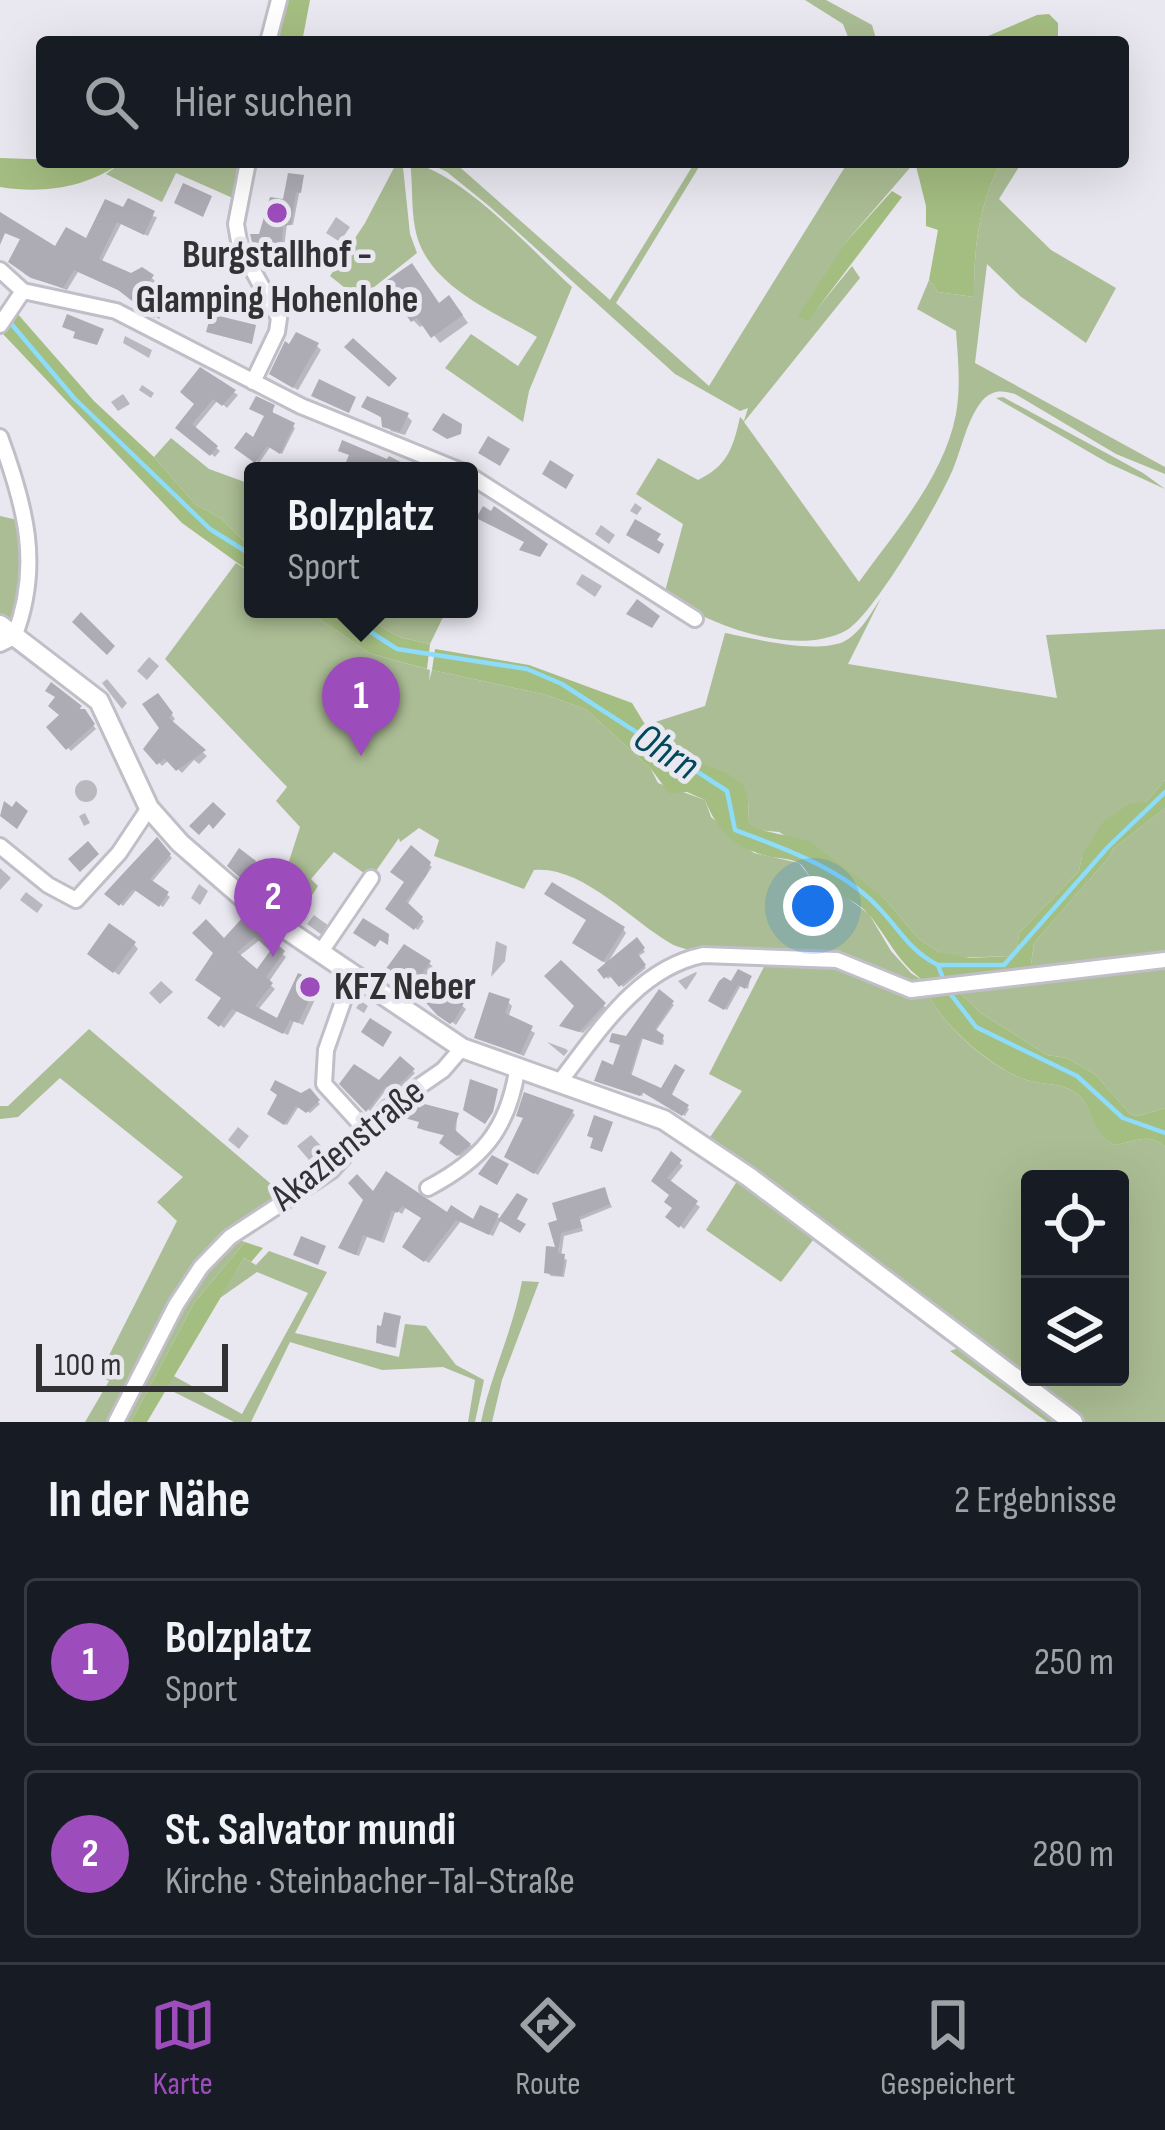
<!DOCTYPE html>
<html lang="de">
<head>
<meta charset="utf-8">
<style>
  body { margin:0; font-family:"Sofia Sans Condensed",sans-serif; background:#20242c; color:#f1f3f6 }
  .controls { position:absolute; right:36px; bottom:36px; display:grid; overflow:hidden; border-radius:12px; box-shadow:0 12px 48px #0002 }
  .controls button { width:108px; height:108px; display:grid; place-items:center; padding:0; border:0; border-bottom:3px solid #363941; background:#171b24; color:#f1f3f6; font:60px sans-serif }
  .scale { position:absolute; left:36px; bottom:30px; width:192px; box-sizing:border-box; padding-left:12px; border:6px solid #323134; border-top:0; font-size:33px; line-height:42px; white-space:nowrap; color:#323134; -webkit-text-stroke:9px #e9e7ef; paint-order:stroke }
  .you { position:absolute; left:813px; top:906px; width:42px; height:42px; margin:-30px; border:9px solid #fff; border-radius:50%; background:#1a73e8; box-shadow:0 0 0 18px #1a73e833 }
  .badge { display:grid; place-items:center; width:78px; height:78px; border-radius:50%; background:#9d4cbc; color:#fff; font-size:39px; font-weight:700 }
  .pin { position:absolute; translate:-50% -99px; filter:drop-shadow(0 3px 6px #0008) }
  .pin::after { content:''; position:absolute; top:63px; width:42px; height:36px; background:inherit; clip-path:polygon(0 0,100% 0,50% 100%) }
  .popup { position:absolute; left:244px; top:462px; width:234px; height:156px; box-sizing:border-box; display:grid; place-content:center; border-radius:12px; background:#171b24; filter:drop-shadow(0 3px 9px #0005); font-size:39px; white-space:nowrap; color:#9ea1a6 }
  .popup b { font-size:45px; color:#f1f3f6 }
  .popup::after { content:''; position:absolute; left:50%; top:100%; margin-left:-24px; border:24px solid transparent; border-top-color:#171b24 }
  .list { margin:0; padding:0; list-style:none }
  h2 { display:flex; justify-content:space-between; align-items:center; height:156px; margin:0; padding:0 48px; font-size:51px }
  h2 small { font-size:39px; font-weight:400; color:#9ea1a6 }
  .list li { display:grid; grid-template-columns:78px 1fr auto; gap:36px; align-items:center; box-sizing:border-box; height:168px; margin:0 24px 24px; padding:0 24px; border:3px solid #363941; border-radius:12px }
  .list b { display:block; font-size:45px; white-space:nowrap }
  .list p { margin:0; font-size:39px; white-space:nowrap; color:#9ea1a6 }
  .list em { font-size:39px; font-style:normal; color:#9ea1a6 }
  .icon { flex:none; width:66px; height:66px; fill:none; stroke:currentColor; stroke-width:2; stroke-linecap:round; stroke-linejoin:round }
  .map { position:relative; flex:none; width:1165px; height:1422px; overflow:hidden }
  .search { position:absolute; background:#171b24; box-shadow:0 12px 48px #0002; left:36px; right:36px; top:36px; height:132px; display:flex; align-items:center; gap:30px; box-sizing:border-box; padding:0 42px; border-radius:12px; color:#9ea1a6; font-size:45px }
  .sheet { height:540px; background:#171b24 }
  nav { display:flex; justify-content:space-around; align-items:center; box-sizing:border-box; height:168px; border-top:3px solid #363941; background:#171b24; font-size:33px; color:#9ea1a6 }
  nav a { display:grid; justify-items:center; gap:6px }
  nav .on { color:#9d4cbc }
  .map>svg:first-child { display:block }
  .green { fill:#abbd94; fill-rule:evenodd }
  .forest { fill:#a4bd81 }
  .shadow { fill:#0003; fill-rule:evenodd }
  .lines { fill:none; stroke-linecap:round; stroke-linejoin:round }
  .stream { stroke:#8ddcf9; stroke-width:4.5 }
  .building { fill:#adabb3; fill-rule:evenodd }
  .minor-casing { stroke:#c0bec6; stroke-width:20 }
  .secondary-casing { stroke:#c0bec6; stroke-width:24 }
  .minor { stroke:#fff; stroke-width:14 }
  .secondary { stroke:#fff; stroke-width:18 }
  .poi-dot { fill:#9d4cbc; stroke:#e9e7ef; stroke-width:4.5 }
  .labels { text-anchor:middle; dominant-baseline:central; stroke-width:10; stroke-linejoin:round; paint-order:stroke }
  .poi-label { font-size:39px; font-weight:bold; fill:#323134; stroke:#e9e7ef }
  .street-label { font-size:39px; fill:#323134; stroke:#e9e7ef }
  .water-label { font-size:42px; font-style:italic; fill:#00485c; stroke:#e9e7ef }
</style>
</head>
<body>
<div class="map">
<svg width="1165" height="1422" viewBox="0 0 1165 1422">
  <rect width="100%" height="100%" fill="#e9e7ef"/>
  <path class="green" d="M805,0H826L872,25L877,42H850L843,24Z
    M122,162H243L235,199L176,173L162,202L106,174Z
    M397,162L403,167L410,234L417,253L359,299L330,276L365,223Z
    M410,162C465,175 530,249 572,287L529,391L523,422L445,368L471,334L518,366L537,337C493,311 425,285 415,228C411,206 413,184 410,162Z
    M427,162H454L610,300L695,162H702L616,303L709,386L848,162H915L846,242L808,320L852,266L860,278L744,422L859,582C895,532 944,477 956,414C961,386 958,359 956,331L917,309L929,280L938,292L974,297C974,247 978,207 1001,162H1022L999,199L1051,250L1116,288L1086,343L1020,296L987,264L975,363L1165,467V474L1116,454L1015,394C1001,390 992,390 982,401C967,419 962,448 953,469C940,501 874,614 847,630C794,659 709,624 664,595L683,524L636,494L658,458L698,480C727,466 733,449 740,417L744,421L748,408L740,411L675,374L489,206L447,172Z
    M1003,397L1143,473L1165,489L1108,463L996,398Z
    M171,438L209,469L253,485V550L222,519L195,504L154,457Z
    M0,516L22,521L17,609L12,619L0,617Z
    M236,563L253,574V609H305L369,653L430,670L429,681L432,670L547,695L587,710L651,769L658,783L705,800L711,817L754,853L799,863L814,882L839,892L869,914L891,951L911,973L931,986C901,987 881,970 853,962C808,950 704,963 670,943C631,920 581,865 534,870L524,889L434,856L439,840L419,828L400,842L399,838L371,878L334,852L311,879L318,886L307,903L281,886L300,827L276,801L287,787L165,659Z
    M881,598L848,664L1057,698L1046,635L1165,629V780L1147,801L1129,805L1082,856L1079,871L1019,933L1017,950L1011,956L955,958L939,952L919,939L884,898L779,832L757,830L749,823L748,799L724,771L699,764L646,725L705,706L725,633C756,639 813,654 843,642C860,634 871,613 881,598Z
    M351,609H447L430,644L399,637Z
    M1165,808V956L1030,972L1034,943L1110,856L1113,849Z
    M767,961C797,961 828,959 856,971C882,983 900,995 930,997C945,1028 996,1072 1030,1081C1046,1085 1062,1083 1076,1093C1094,1106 1088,1127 1114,1145C1134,1143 1148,1131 1165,1147V1422H1081L708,1140L742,1091L709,1074ZM1030,1179H1120V1377H1030Z
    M1165,966V1108L1138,1116L1130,1114L1096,1075L1067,1058L1047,1055L981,1013L959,992Z
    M89,1029L284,1195L170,1303L109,1422H85L109,1381L99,1375L177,1221L157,1202L183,1177L60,1078L18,1117L0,1119V1106H8Z
    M739,1178L944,1333L946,1341L813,1240L781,1282L706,1230Z
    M237,1239L245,1242L194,1303L131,1422H121L204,1272Z
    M269,1251L327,1272L295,1333L399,1357L405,1324L426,1326L456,1365L484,1380L475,1422H468L475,1380L443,1367L382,1370L290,1342L251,1422H234L166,1388L172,1375L242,1414L308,1293L257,1272L220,1298L244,1258L256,1265Z
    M522,1281L539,1282L502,1380L492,1422H481C491,1374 513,1330 522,1281Z
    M962,1347L1062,1422H1047L950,1351Z"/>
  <path class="forest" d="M283,0H310L302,42H280L278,20Z
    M1049,14L1058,23V42H974L1037,15Z
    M0,158L122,162C86,188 43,194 0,187Z
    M915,162H1001C978,207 974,247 974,297L938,292L929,280L938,230L926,226V206Z
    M892,191L902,197L808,321L798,316L846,242Z
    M16,312L94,401L154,457L195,504L222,519L253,550V574L182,523L3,334Z
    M305,609H351L399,637L430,644L427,669L369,653Z
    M435,649L529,665L632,703L646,726L699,763L724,771L743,785L748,799L749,823L757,829L809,841L884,898L919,939L939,952L969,958L1011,956L1017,950L1019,933L1079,871L1082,856L1103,822L1129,804L1147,801L1165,780V808L1113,849L1110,856L1034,943L1030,972L931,986C899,965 893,946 871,917C857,899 835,894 817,883C809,879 806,867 799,863C792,859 779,858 771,857C737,849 718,833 705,800L687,792L669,793L651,769L587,710L547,695L432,670Z
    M959,992L981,1013L1047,1055L1067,1058L1096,1075L1130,1114L1138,1116L1165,1108V1147C1148,1131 1134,1143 1114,1145C1087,1127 1094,1106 1076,1093C1062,1083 1046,1085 1030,1081C998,1073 944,1027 930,997Z
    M245,1242L263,1248L251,1262L244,1258L147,1422H131L194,1303Z"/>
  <path class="shadow" d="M302,178L293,225L287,224L282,263H269L267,252L257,248Z
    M125,211L157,217L148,236L121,224L101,263L131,277L152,278L155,281L147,291L168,308L159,319L125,293L78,272L67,290L26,275L12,261L22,240L0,231V217L56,250L88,242Z
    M336,217L350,227L340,242L326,233Z
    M440,305L456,306L468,323L440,343L425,324L420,327L413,320Z
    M125,336L152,350L149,358L123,343Z
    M317,346L321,350L298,390L277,378Z
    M201,371L238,395L227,408L218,400L194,429L220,451L215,457L179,427L198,404Z
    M142,385L154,393L151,398L139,390Z
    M123,394L130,404L118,411L111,402Z
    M365,407L407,416L412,421L405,435L391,431L382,418Z
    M273,408V415L295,428L282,454L271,446L259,463L238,448L254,441Z
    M635,503L642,508L637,515L630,511Z
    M601,525L615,535L609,544L595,534Z
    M582,574L602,586L595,597L576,584Z
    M149,657L159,666L147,680L137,671Z
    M107,679L127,703L122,709L102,683Z
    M58,698L80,708L96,729L71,751L50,727L63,716Z
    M161,700L175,719L171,723L207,756L199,764L194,760L182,773L169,760L162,766L147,749L163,728Z
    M75 791a11 11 0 1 1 22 0a11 11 0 1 1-22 0Z
    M85,813L90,823L84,826L79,816Z
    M157,841L172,858L151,883L170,897L163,907L137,889L123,906L108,893Z
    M411,850L432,867L407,905L424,921L418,930L389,909L407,883Z
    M240,852L257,867L250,882L231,866Z
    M0,868L11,878L0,890Z
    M199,884L208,891L200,905L191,898Z
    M26,892L43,905L37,913L20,900Z
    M314,915L329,926L322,935L307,924Z
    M244,920L286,957L268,983L275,989L257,1011L278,1022L316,985L320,989L303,1025L294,1021L288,1035L237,1011L224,1028L210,1017L225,998V942ZM261,939L274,951L257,973L238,957Z
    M623,929L626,933L607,964L579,946Z
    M496,941L507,946L505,961L491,977Z
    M637,941L645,952L637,957L646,968L623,987L613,975L608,979L602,971Z
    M134,944L138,949L119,975L95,958Z
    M429,963L433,967L419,987L443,1006L452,997L466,1009L456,1025L393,974Z
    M561,964L606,1008L583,1033L565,1027L578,1006Z
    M696,972L697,973L686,990L678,981Z
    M750,979L748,989L741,985L727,1010L715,1003L732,985Z
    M161,981L173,992L160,1004L149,993Z
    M659,994L674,1005L655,1032L664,1040L663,1045L643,1038L631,1077L662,1092L683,1072L671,1097L689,1109L685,1116L644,1091L642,1096L599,1082L615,1068L627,1039Z
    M361,1001L368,1006L364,1013L356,1008Z
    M508,1002L512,1006L508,1018L535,1033L524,1056L478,1037Z
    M547,1042L566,1049L568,1051L564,1056Z
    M400,1060L415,1073L396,1092L389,1086L370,1111L343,1083L380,1084Z
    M309,1092L320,1104L310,1113L299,1106L287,1125L272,1116L281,1095L302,1096Z
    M572,1112L575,1115L538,1175L511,1159L523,1118L520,1115Z
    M405,1116H457L456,1134L472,1146L461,1157L442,1142L447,1136L423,1130L422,1123Z
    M238,1127L249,1136L239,1149L228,1140Z
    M311,1135L323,1148L309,1160L297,1146Z
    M672,1156L683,1166L669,1183L700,1207L684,1229L669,1217L675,1208L672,1195L654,1180Z
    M604,1191L612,1207L580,1220L583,1231L564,1236L561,1257L567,1260L564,1277L551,1276L547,1272L548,1249L559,1250L551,1225Z
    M373,1196L474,1223L497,1216L501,1220L493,1236L461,1221L429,1263L409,1250L424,1218L406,1207L402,1214L396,1210L384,1243L367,1237L359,1256L345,1251Z
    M400,1319L396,1348L382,1345L380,1342Z"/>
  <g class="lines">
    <path class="stream" d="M8,320L74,398L210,529L253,556
      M335,609L397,649L527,669L562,684L727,791L735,830C781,847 842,869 877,906C899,928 909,951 938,965L944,981
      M940,965H1004L1108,847L1165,792
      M949,992L976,1027L1077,1076L1123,1118L1165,1133"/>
  </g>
  <path class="building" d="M288,173L304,175L301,193L296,192L291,225L283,226L280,262L263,261L264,251L254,250L250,234H259L270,197L283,199Z
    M183,183L212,196L203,217L174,203Z
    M128,198L155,211L144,235L117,222L99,259L131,273L142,267L154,275L146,286L166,302L154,318L118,290L74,270L63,288L31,278L8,262L20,239L5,233L0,245V212L55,246L66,227L86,238L105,199L123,207Z
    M412,263L439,303L449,295L463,315L431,338L417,318L411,322L383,283Z
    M67,314L104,329L97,345L73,338L75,332L62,327Z
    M211,314L256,325L252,344L206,332Z
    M296,332L319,343L293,388L269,374L285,341L289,344Z
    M353,338L397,378L389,387L344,347Z
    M200,367L236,390L222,406L213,399L192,424L218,446L210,456L175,428L194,404L180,392Z
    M319,379L356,397L349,413L311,396Z
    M256,396L275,405L272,412L295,423L280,454L267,446L255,463L234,448L246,432L253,437L264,416L249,409Z
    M367,396L409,413L400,432L382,427L381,417L361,407Z
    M443,413L462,424L461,434L447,439L432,430Z
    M488,436L510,449L500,466L478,453Z
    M342,440L387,459L389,456L418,471H368L356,466L354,471H342L349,455L338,451Z
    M550,460L574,475L566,489L542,474Z
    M483,506L491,511L494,506L548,544L540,557L519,550L524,542L476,518Z
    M635,519L661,534L657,540L664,544L659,554L626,535Z
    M637,599L660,616L652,628L626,614Z
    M81,612L115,646L107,655L72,622Z
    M51,682L82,706L79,709H85L95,724L66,750L46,727L59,715L48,706L55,697L45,691Z
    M158,693L173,713L169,718L206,750L176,771L164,758L157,765L143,749L159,728L142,704Z
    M4,801L12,807L16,801L28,811L17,829L0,816Z
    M213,802L226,814L213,829L209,824L199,835L189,826Z
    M157,837L171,854L150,879L169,892L159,907L133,889L119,906L104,894Z
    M88,841L99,854L80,872L68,859Z
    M411,845L431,862L426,876L406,901L423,917L414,930L385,909L404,882L390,872Z
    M239,848L256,861L246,883L227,866Z
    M552,882L625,927L603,962L572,943L586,920L544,894Z
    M244,916L285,951L266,977L273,983L255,1006L277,1018L298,973L318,982L298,1023L290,1020L283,1034L232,1009L219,1027L207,1018L221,998L195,980L213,953L192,933L206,919L224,938ZM255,937L270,951L257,969L237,952Z
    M363,918L389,934L388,945L380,940L375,947L353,933Z
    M109,923L136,942L113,973L87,954Z
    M637,937L645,948L638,954L646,965L619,987L609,975L604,979L597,970Z
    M404,944L431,961L417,981L443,1002L451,992L464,1003L454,1021L450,1024L437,1015L418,994L385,970Z
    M561,960L606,1003L579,1032L559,1026L574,1006L544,976Z
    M738,969L752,976L745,989L738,985L724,1010L708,1001L719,981L724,977L731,981Z
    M659,989L674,1001L655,1029L664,1035L661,1045L641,1038L630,1074L661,1088L675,1064L685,1070L671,1094L689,1105L682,1116L642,1092L640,1096L594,1081L602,1060L613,1065L620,1045L609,1042L612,1033L626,1036Z
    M489,992L510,999L505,1013L533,1026L520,1054L474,1038Z
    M370,1018L392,1032L383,1047L361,1032Z
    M400,1056L415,1069L392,1091L386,1086L366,1112L339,1084L354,1064L379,1080Z
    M470,1079L498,1089L493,1112L485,1124L463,1110Z
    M275,1080L301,1093L310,1088L320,1100L306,1113L296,1106L284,1125L267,1114L277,1095L270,1090Z
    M524,1092L574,1110L534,1174L504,1157L523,1118L516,1116Z
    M417,1102L459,1113L454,1129L471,1144L457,1156L439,1143L444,1135L417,1128L419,1122L401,1117L403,1111L414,1109Z
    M594,1115L613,1122L602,1152L590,1148L593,1138L587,1136Z
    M671,1151L682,1160L667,1178L698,1201L679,1228L665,1217L672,1208L664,1202L669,1195L651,1181Z
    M492,1155L509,1164L497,1185L478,1174Z
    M386,1171L447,1212L451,1205L473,1219L480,1205L499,1214L489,1235L456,1220L424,1262L402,1247L421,1218L402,1206L397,1213L392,1210L381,1241L363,1235L356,1255L338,1248L363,1200L348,1183L357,1174L373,1191Z
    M605,1187L610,1204L579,1217L582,1227L561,1233L558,1253L565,1254L562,1276L544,1273L546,1246L555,1247L548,1223L557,1220L552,1203Z
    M517,1193L528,1199L517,1219L526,1224L520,1233L498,1220Z
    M301,1236L326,1246L318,1265L293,1255Z
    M384,1312L401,1316L394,1347L376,1343L377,1325L381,1326Z"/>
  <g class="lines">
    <defs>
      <path id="minor" d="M268,42L279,0
        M248,162L236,224L240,247L279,318L277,332L253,382
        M0,270L23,291L116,311L301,406L461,471
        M0,325L23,291
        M0,437C25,505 42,566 14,637L0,644
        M469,475L695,619
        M0,846L48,885L76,900L119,853L149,808
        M320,953L371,878
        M352,976L326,1050L324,1084L365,1129
        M558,1084C598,1033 636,969 703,955L837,960L911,990L1165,960
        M428,1188C481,1160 507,1131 517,1071
        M116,1422L176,1305L201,1267L230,1237L331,1171L388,1108L443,1070L462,1048"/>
      <path id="secondary" d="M0,625L99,701L149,808L180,843L256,909L462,1048L664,1120L749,1177L1073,1422"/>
    </defs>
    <use href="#minor" class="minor-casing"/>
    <use href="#secondary" class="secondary-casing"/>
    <use href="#minor" class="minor"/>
    <use href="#secondary" class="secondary"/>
  </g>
  <g class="poi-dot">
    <circle cx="277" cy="213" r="12"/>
    <circle cx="310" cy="987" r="12"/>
  </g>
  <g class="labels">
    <g class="poi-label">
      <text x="277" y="255">Burgstallhof -<tspan x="277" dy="45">Glamping Hohenlohe</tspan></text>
      <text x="334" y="987" text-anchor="start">KFZ Neber</text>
    </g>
    <g class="street-label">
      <text transform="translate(348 1145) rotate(-39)">Akazienstraße</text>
    </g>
    <g class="water-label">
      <text transform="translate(666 752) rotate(33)">Ohrn</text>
    </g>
  </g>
</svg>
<div class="controls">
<button><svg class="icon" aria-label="locate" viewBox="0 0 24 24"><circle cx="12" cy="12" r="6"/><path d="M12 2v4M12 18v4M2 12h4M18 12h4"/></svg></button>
<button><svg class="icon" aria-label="layers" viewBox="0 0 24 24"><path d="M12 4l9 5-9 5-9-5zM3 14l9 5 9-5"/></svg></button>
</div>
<div class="scale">100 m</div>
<div class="you"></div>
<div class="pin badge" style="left:361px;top:756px">1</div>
<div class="popup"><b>Bolzplatz</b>Sport</div>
<div class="pin badge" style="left:273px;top:957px">2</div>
<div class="search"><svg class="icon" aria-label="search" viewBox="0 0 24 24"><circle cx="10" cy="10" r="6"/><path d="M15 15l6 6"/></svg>Hier suchen</div>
</div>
<section class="sheet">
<h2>In der Nähe<small>2 Ergebnisse</small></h2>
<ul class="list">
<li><span class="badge">1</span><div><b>Bolzplatz</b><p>Sport</p></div><em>250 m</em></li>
<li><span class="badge">2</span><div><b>St. Salvator mundi</b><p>Kirche · Steinbacher-Tal-Straße</p></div><em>280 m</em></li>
</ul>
</section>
<nav>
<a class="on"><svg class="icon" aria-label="map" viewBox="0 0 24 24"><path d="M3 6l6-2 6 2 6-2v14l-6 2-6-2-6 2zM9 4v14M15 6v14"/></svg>Karte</a>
<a><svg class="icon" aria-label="directions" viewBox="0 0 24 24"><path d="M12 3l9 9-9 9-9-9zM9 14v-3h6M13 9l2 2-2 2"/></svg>Route</a>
<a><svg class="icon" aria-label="saved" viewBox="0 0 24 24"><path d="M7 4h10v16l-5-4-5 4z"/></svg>Gespeichert</a>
</nav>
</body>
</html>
